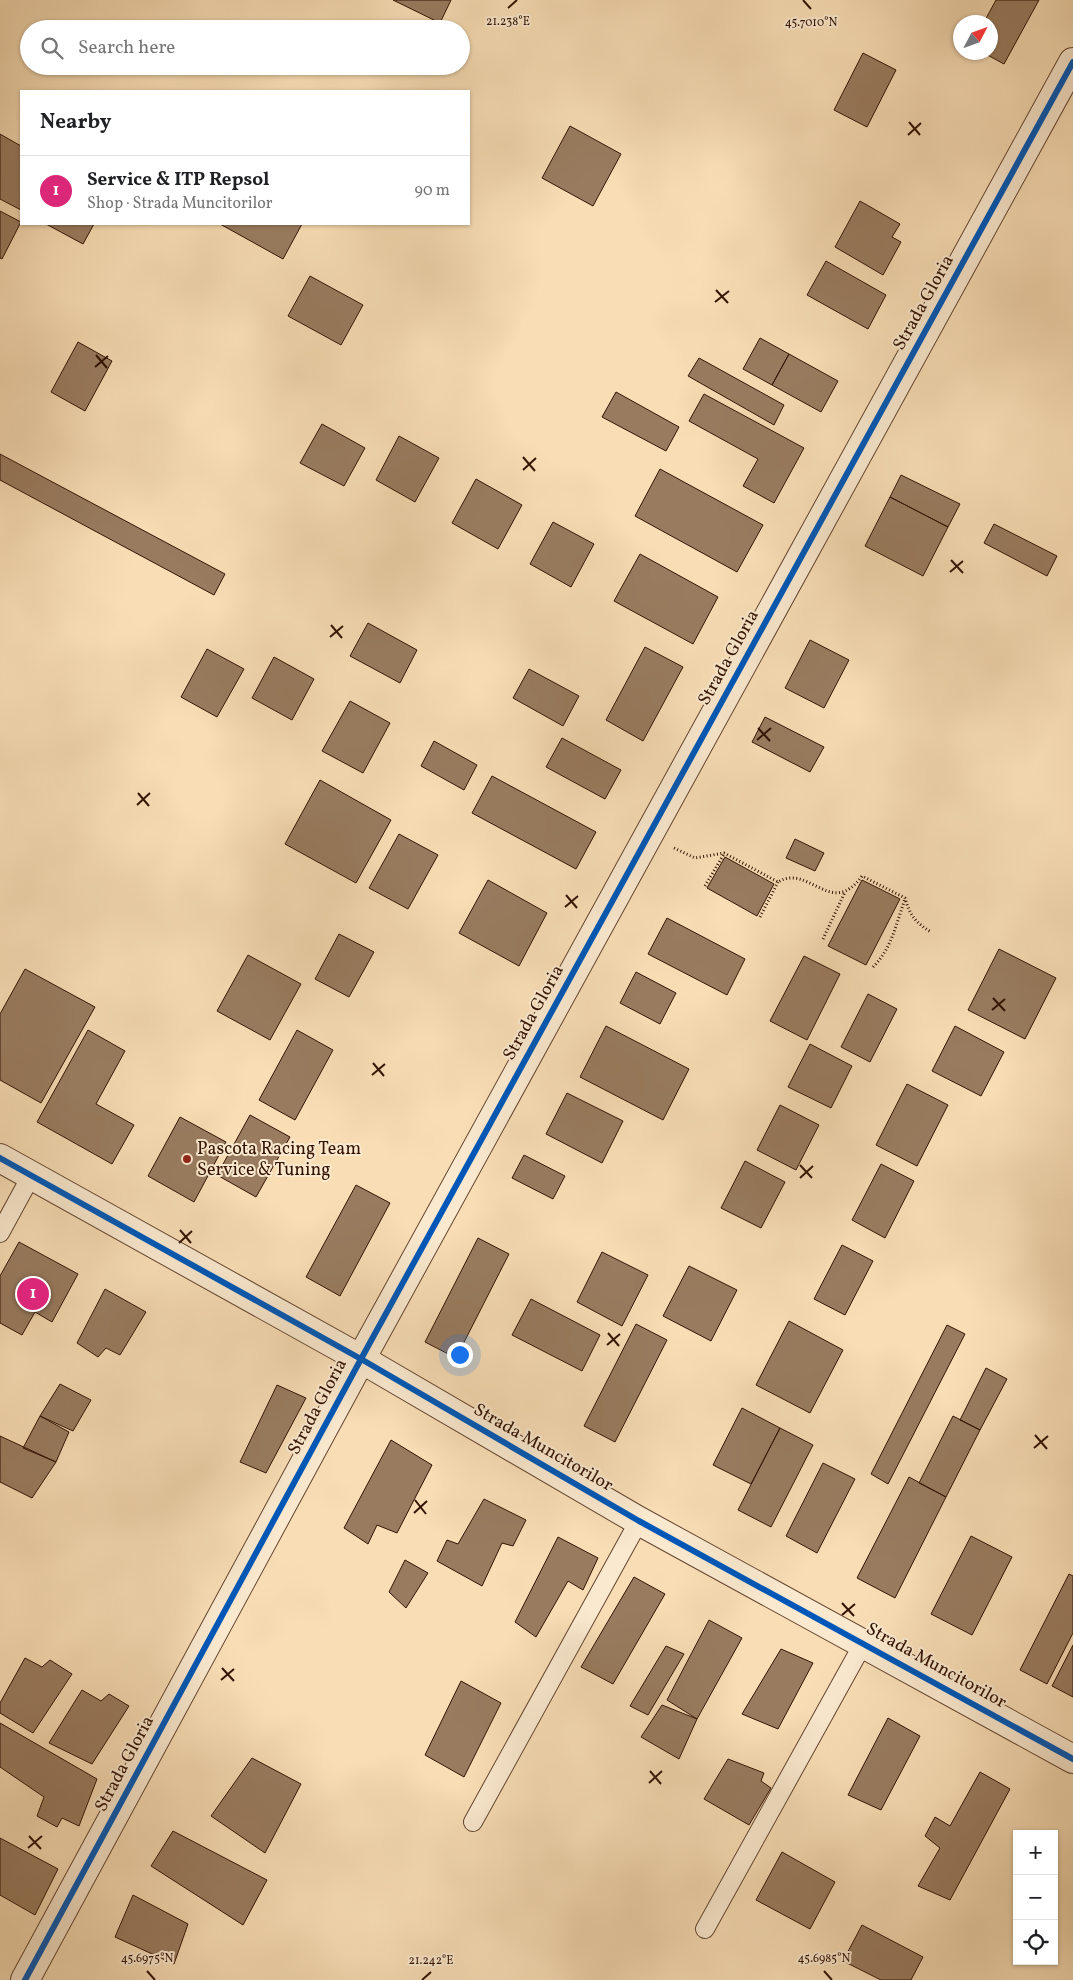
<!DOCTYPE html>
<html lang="en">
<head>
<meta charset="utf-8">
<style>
  body { margin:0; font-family:Vollkorn,serif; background:#f2f2f2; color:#202124 }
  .controls { position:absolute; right:15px; bottom:15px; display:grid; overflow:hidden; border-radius:0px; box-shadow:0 1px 4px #0004 }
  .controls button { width:45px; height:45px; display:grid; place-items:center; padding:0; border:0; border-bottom:1px solid #e0e0e0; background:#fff; color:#202124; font:25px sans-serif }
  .compass { position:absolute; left:953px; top:15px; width:45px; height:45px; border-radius:50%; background:#fff; box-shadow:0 1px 4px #0004; rotate:49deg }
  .you { position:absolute; left:459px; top:1354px; width:18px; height:18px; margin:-12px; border:4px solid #fff; border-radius:50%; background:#1a73e8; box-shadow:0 0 0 8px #1a73e833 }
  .badge { display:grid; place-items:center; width:32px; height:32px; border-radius:50%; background:#db2777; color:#fff; font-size:16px; font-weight:700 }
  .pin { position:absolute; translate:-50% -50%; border:2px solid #fff; box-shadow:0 1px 5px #0006 }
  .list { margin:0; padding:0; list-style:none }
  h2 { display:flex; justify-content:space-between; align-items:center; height:65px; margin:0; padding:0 20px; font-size:21px }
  h2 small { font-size:16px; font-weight:400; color:#757577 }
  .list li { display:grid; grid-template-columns:32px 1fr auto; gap:15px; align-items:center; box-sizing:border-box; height:70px; padding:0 20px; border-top:1px solid #e0e0e0 }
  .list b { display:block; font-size:19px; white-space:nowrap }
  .list p { margin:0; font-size:16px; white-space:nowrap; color:#757577 }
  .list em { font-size:16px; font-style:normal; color:#757577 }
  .icon { flex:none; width:28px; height:28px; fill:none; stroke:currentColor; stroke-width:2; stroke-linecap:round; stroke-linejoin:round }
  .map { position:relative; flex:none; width:1073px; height:1980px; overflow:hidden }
  .search { position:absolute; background:#fff; box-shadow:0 1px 4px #0004; left:20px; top:20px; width:450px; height:55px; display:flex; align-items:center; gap:12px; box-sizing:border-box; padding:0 18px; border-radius:28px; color:#757577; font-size:19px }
  .panel { position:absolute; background:#fff; box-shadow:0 1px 4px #0004; left:20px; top:90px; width:450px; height:135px; border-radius:0px }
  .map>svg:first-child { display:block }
  .building { fill:#997c60; stroke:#331304 }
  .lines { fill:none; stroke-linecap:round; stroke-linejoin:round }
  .lane-casing { stroke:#644630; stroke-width:20 }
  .street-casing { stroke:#644630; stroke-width:30 }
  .path { stroke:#331304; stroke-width:3; stroke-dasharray:1 2.5; stroke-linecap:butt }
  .lane { stroke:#fae9cf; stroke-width:18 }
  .street { stroke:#fae9cf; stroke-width:28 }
  .cycleway-casing { stroke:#fae9cf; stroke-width:9 }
  .cycleway { stroke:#0057b8; stroke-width:6 }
  .ticks { fill:none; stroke:#331304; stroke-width:2 }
  .poi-dot { fill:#8f2418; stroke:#fae9cf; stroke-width:2 }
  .labels { text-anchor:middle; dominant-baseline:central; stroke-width:4; stroke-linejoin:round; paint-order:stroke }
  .street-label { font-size:18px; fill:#331304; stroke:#fae9cf }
  .poi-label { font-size:18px; fill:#331304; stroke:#fae9cf; text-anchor:start }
  .ticks-label { font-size:12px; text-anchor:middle; fill:#331304; stroke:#fae9cf; stroke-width:4; stroke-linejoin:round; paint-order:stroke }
</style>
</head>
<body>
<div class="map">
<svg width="1073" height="1980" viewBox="0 0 1073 1980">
  <rect width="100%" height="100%" fill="#f8ddb5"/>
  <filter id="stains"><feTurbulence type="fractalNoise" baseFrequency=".004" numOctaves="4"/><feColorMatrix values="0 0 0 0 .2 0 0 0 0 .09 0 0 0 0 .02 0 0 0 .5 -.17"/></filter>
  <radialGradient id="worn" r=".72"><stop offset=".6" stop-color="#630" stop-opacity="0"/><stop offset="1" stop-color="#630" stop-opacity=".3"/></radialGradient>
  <path class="building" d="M393,0H451L440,23Z
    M996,0H1039L1004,64L982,52H990V22H984Z
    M863,53L896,70L867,127L834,110Z
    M570,126L621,154L593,206L542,178Z
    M0,134L21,146V210L0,199Z
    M860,201L900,224L892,237L901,242L883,275L835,247Z
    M0,211L21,222L2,259L0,258Z
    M46,224H94L83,244Z
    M220,224H302L283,259Z
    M826,261L886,295L868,329L807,295Z
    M310,276L363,305L341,345L288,316Z
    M760,338L789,354L772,385L743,369Z
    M78,342L112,361L85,411L51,392Z
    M789,354L838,381L821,412L772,385Z
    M699,358L784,405L774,425L688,376Z
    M616,392L679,427L666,451L602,417Z
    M704,394L804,448L774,503L743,486L758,459L689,421Z
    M322,424L365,448L344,486L300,463Z
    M399,436L439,458L415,502L376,480Z
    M0,454L225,574L214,595L0,480Z
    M660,469L763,525L737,572L635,516Z
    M901,475L960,504L948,527L890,497Z
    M476,479L522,505L498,549L452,523Z
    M890,497L948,527L923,576L865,546Z
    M553,522L594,544L571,587L530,564Z
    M994,524L1057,556L1047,576L984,543Z
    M640,554L718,597L693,644L614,601Z
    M368,623L417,650L400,683L350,656Z
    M810,640L849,660L824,708L785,688Z
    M645,647L683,667L643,741L606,720Z
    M207,649L244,669L217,717L181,697Z
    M274,657L314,679L292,720L252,698Z
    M529,669L579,696L563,726L513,698Z
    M350,701L390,723L363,773L322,751Z
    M765,717L824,747L810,772L752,742Z
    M562,738L621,770L605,799L546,767Z
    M434,741L477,765L464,790L421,766Z
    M492,776L596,832L576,869L472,813Z
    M320,780L391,820L356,883L285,844Z
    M399,834L438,855L408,909L369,888Z
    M795,839L824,853L815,871L786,858Z
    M725,857L774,884L757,916L707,888Z
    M488,880L547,913L519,966L459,933Z
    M862,880L900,899L866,965L828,946Z
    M667,918L745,959L727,995L648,954Z
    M339,934L374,952L349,997L315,979Z
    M999,949L1056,978L1025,1039L968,1010Z
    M248,955L301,984L270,1040L217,1011Z
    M804,956L840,974L807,1040L770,1021Z
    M25,969L95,1007L41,1103L0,1080V1014Z
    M636,972L676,993L660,1024L620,1003Z
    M868,994L897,1009L870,1062L841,1047Z
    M606,1026L689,1069L663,1120L580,1077Z
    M955,1026L1004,1052L981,1096L932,1071Z
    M88,1030L125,1051L96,1104L134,1125L112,1164L37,1122Z
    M297,1030L333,1050L295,1120L259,1100Z
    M810,1044L852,1066L831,1108L788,1087Z
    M907,1084L948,1105L917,1166L876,1145Z
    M567,1093L623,1121L602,1163L546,1134Z
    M780,1105L819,1125L796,1170L757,1150Z
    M250,1115L290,1137L256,1197L217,1175Z
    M180,1117L226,1142L194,1202L148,1176Z
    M524,1155L565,1176L553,1199L512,1178Z
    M745,1161L785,1182L761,1228L721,1208Z
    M881,1164L914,1181L885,1238L852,1220Z
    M356,1185L390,1203L340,1296L306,1277Z
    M478,1238L509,1254L456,1358L425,1342Z
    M19,1242L78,1274L52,1322L35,1312L22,1335L0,1323V1276Z
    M842,1245L873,1261L845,1315L814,1299Z
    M602,1252L648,1275L622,1326L577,1302Z
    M689,1266L737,1290L711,1341L663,1316Z
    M105,1289L146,1312L120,1355L106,1348L98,1357L77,1343Z
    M531,1299L600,1335L582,1371L512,1335Z
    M789,1321L843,1350L810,1413L756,1385Z
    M636,1324L667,1340L615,1442L584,1426Z
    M947,1325L965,1334L888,1484L871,1474Z
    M986,1368L1007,1379L980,1430L960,1420Z
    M60,1384L91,1400L73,1431L40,1416Z
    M277,1385L306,1398L266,1473L240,1462Z
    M742,1408L780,1428L751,1484L713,1465Z
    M40,1416L69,1432L56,1462L23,1448Z
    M953,1416L980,1430L946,1497L919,1483Z
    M780,1428L813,1445L771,1527L738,1510Z
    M0,1436L56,1462L32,1498L0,1482Z
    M391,1440L432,1465L397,1533L377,1525L368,1544L344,1528Z
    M823,1463L855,1479L817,1553L786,1536Z
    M909,1477L946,1497L895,1598L857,1578Z
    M484,1499L526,1520L513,1546L502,1543L482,1586L437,1561L447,1540L458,1544Z
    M971,1536L1012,1557L972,1635L931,1614Z
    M558,1537L598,1558L583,1590L568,1581L536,1637L515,1622Z
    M405,1560L428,1573L406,1608L389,1592Z
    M1069,1574L1073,1576V1633L1047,1684L1020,1670Z
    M634,1577L665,1594L613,1684L581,1667Z
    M709,1620L742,1638L697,1719L667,1700Z
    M1073,1645V1697L1052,1686Z
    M666,1646L684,1654L648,1715L630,1706Z
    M781,1649L813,1663L778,1729L742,1714Z
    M25,1658L42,1667L50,1660L72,1674L33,1733L0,1713V1703Z
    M461,1681L501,1703L464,1777L425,1755Z
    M82,1690L101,1701L109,1694L129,1706L92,1764L49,1743Z
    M662,1705L697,1719L679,1759L641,1737Z
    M888,1718L920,1736L881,1810L848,1795Z
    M0,1723L97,1779L79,1826L62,1818L57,1827L37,1816L44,1797L0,1767Z
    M252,1758L301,1784L265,1853L211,1816Z
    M728,1759L764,1773L761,1781L771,1788L749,1825L704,1799Z
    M980,1772L1010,1789L950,1900L918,1886L940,1848L925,1836L935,1817L950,1826Z
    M173,1831L267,1880L243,1925L151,1866Z
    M0,1838L58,1869L35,1915L0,1895Z
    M782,1852L835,1882L810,1929L756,1900Z
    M133,1895L188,1924L174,1964L115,1937Z
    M862,1925L923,1957L911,1980H881L843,1961Z"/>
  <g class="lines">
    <defs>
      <path id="lane" d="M0,1233L31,1176
        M473,1822L639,1521
        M705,1929L863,1644"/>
      <path id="street" d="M0,1158L361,1359L639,1521L1073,1759
        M25,1980L361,1359L1073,62"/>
    </defs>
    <use href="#lane" class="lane-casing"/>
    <use href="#street" class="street-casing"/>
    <path class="path" d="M674,848L695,858L724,853L778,882C809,863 831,919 862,876L905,898C910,916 916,923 931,932
      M705,886L724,854
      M760,917L778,882
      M823,939L845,892
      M873,967C892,948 896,924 905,899"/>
    <use href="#lane" class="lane"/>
    <use href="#street" class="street"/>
    <defs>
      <path id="cycleway" d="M0,1158L361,1359L639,1521L1073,1759
        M25,1980L361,1359L1073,62"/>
    </defs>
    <use href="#cycleway" class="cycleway-casing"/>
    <use href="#cycleway" class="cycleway"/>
  </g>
  <path class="ticks" d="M803,0L811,9M508,8L517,0M909,122L920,135M908,135L921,123M716,290L728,303M715,302L729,291M96,355L107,368M95,367L108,356M523,457L535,471M523,470L536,458M951,560L963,573M950,572L963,561M331,625L342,638M330,637L343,626M758,728L770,741M757,740L771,728M138,793L149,806M137,805L150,793M566,895L577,908M565,907L578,896M993,998L1005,1011M992,1010L1005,999M373,1063L384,1076M372,1075L385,1064M800,1165L812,1178M800,1178L813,1166M180,1230L191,1243M179,1243L192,1231M608,1333L619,1346M607,1345L620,1334M1035,1435L1047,1449M1034,1448L1048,1436M415,1500L426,1514M414,1513L427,1501M842,1603L854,1616M842,1615L855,1604M222,1668L234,1681M221,1680L234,1669M650,1771L661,1784M649,1783L662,1771M29,1836L41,1849M28,1848L42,1836M147,1971L155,1980M824,1971L832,1980M422,1980L431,1972"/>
  <circle class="poi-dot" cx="187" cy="1159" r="5"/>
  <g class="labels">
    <g class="street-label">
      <text transform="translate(924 303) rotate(-61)">Strada Gloria</text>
      <text transform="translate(729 658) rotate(-61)">Strada Gloria</text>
      <text transform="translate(534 1013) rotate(-61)">Strada Gloria</text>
      <text transform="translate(318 1407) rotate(-62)">Strada Gloria</text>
      <text transform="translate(543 1448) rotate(30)">Strada Muncitorilor</text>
      <text transform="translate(936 1666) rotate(29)">Strada Muncitorilor</text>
      <text transform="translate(125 1764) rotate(-62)">Strada Gloria</text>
    </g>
    <g class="poi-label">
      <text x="197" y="1149">Pascota Racing Team<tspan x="197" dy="21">Service &amp; Tuning</tspan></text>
    </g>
  </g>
  <g class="ticks-label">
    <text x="508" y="25">21.238°E</text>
    <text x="811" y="26">45.7010°N</text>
    <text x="147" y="1962">45.6975°N</text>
    <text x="824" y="1962">45.6985°N</text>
    <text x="431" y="1964">21.242°E</text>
  </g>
  <rect width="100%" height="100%" filter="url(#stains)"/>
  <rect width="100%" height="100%" fill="url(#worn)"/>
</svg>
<div class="controls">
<button>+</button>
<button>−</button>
<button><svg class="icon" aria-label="locate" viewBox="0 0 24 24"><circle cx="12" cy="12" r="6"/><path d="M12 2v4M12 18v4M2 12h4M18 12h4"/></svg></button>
</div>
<svg class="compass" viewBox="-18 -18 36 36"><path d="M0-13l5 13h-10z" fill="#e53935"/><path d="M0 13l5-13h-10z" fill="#757577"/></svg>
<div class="you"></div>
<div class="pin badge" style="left:33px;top:1294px">1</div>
<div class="search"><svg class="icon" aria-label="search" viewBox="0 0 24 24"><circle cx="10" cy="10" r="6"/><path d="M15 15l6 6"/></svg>Search here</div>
<section class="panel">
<h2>Nearby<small></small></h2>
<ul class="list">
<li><span class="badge">1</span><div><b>Service &amp; ITP Repsol</b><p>Shop · Strada Muncitorilor</p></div><em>90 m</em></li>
</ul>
</section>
</div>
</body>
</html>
